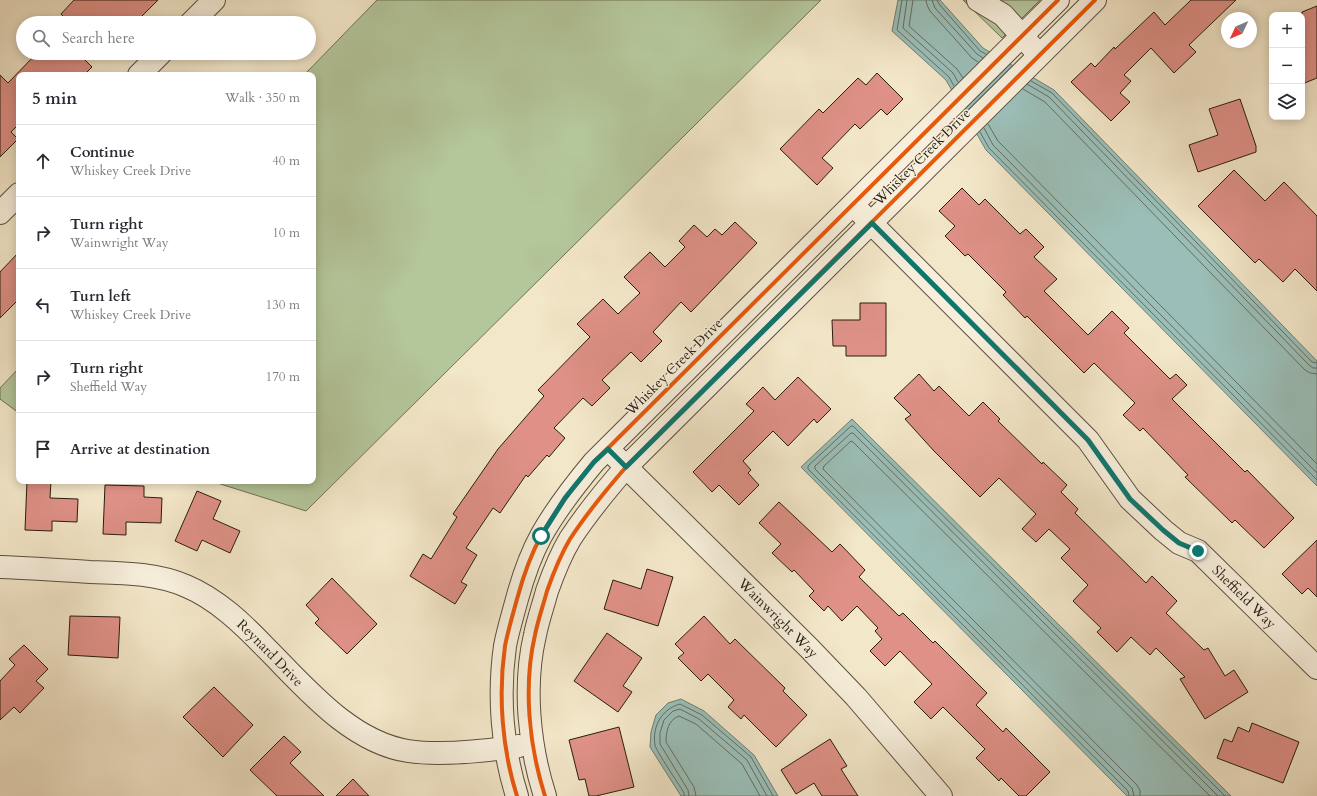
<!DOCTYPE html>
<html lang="en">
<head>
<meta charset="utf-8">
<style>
  body { margin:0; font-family:Cardo,serif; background:#f7f7f7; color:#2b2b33 }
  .controls { position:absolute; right:12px; top:12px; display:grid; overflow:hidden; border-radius:8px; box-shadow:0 2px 10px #0003 }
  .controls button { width:36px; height:36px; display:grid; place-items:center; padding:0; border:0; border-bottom:1px solid #e1e1e2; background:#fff; color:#2b2b33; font:20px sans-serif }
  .compass { position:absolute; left:1221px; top:12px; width:36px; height:36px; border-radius:50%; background:#fff; box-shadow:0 2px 10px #0003; rotate:226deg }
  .stop { position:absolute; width:12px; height:12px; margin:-9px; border:3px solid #0f766e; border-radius:50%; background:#fff }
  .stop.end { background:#0f766e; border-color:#fff; box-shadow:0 1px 4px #0008 }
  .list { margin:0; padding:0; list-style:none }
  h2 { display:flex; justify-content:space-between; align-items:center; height:52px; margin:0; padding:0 16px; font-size:17px }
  h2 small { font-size:13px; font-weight:400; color:#7c7c81 }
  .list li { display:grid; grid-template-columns:26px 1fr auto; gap:12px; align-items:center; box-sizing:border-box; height:72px; padding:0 16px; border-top:1px solid #e1e1e2 }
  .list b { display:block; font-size:15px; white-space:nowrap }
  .list p { margin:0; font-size:13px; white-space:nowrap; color:#7c7c81 }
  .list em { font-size:13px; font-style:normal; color:#7c7c81 }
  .icon { flex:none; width:22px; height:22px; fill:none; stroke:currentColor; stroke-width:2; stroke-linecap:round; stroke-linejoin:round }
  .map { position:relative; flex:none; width:1317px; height:796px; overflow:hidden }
  .search { position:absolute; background:#fff; box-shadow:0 2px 10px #0003; left:16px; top:16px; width:300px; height:44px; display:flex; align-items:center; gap:10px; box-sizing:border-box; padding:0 14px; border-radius:22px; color:#7c7c81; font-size:15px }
  .panel { position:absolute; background:#fff; box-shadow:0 2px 10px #0003; left:16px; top:72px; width:300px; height:412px; border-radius:8px }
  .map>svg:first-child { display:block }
  .green { fill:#b4c79b; stroke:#6e7255 }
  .water { fill:#9bbfb8; stroke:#6d7e74 }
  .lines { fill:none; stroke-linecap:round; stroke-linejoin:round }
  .shore { stroke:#626e64; stroke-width:1 }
  .building { fill:#df9187; stroke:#281d0f }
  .minor-casing { stroke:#5b503e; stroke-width:24 }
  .minor { stroke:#f7efdc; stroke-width:22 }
  .cycleway-casing { stroke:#f7efdc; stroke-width:6 }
  .cycleway { stroke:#e8590c; stroke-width:4 }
  .route { stroke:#0f766e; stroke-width:5 }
  .labels { text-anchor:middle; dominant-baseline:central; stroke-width:3; stroke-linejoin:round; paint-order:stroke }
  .street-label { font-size:14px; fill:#281d0f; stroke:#f7efdc }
</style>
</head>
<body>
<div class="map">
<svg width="1317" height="796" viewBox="0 0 1317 796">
  <rect width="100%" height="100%" fill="#f3e7c9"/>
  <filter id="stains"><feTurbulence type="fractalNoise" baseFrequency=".005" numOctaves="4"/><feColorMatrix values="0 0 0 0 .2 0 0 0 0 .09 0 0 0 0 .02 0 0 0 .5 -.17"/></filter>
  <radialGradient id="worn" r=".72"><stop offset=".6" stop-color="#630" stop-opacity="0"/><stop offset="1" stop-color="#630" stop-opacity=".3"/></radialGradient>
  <path class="green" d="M377,0H821L306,511L211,481H313V75H304Z
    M963,0H1040L1002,38Z
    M19,368V413L0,399V388Z"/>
  <path class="water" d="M898,0H940L983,48L1054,90L1317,361V486L986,150L946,80L892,31Z
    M852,419L1231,796H1127L801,467Z
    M681,699L704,711L754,755L778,796H681L650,747L651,732L656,715L668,703Z"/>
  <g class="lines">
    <path class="shore" d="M902,0L897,30L949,77L954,86
      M907,0L903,28L953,73L958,82
      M913,0L909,26L957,69L963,78
      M926,0L927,5L930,11L972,58L978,62
      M932,0L935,8L977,54L983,58
      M937,0L939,4L980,51L986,54
      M1031,81L1052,93L1312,362L1317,363
      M1027,84L1049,97L1309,365L1313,368H1317
      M1023,89L1045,102L1305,370L1310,373L1317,374
      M988,124L998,141L1317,464
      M984,128L993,145L1317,473
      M980,132L989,148L1317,480
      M684,796V793C679,784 656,751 655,745C652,726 662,709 680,704L702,715L751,757L773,796
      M689,796L688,790L660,744V733L664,720L673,711L680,709L699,719L747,760L767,796
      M696,796L694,787L666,742C666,732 668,720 679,716L696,724L742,764L760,796
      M1129,796L1128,791L808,469V466L851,426H853L1225,796
      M1134,796L1132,788L815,469V466L851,433H853L1218,796
      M1140,796V790L1136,784L823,469L824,466L851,441L853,442L1210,796"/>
  </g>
  <path class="building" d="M74,0H158L135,23H70L61,14Z
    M1191,0H1236L1189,45L1196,52L1174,73L1151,48L1124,75L1131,81L1120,93L1130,102L1111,121L1071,82L1091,63L1095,67L1114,47L1115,49L1154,12L1165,25Z
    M1317,6V78L1302,84V12Z
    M37,53H78L92,67L84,75H19V124L11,132L18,139L0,157V75L8,83Z
    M877,73L903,99L887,115L881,109L860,129L855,124L822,158L833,168L817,185L780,149L819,109L823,113L858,78L866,85Z
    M1240,99L1256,146V152L1198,172L1189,145L1218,135L1209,109Z
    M1234,170L1265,201L1284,182L1317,216V291L1295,269L1283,282L1259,259L1255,263L1198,206Z
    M962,188L979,205L985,199L1020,234L1026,229L1044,247L1034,257L1057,279L1044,291L1088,335L1112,311L1129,328L1124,333L1170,379L1176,374L1187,385L1172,399L1245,472L1247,470L1294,518L1264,548L1235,520L1232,523L1185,477L1188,475L1143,428L1140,431L1123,415L1135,403L1094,363L1084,373L1027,316L1025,318L1003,295L1006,292L968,254L965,256L945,236L955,226L939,211Z
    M735,222L757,243L691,312L681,302L653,332L662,341L641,362L631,352L602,380L610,388L592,406L583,398L554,428L565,438L549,457L547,455L528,477L526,475L500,513L493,508L466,548L477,555L461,582L467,585L455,604L410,576L423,554L431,559L457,517L453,514L498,449L544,396L538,390L590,337L577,324L603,299L618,314L640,293L624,277L650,252L665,267L685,247L679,241L694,225L707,237L715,229L722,235Z
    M19,252V299L0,318V272Z
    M860,303H886V356H846V346H833L832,320H860Z
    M919,374L934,391L939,386L969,416L983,402L1000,419L998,421L1042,464L1043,462L1067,485L1061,492L1078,509L1075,513L1146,583L1152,576L1177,601L1166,613L1204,650L1208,648L1225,676L1234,670L1248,692L1205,719L1180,679L1185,677L1156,648L1150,655L1131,637L1117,652L1097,632L1101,628L1073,601L1088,585L1061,558L1070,549L1049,529L1036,542L1022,529L1036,514L999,478L980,497L934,451L905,419L911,415L894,398Z
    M798,377L831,409L817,423L814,419L788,446L773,431L743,461L751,470L748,473L759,485L739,505L719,485L712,492L693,472L754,411L746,404L763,387L775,400Z
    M27,481H51L50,498L78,499L77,522L52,521V531L25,530Z
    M105,485L144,486V497L162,498L161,523L126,522V535L103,534Z
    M197,491L221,501L213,519L240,531L230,553L202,540L197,551L175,541Z
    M779,502L832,552L840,544L865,570L859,577L899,616L903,613L933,643L935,641L987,693L976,705L1003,732L1006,728L1050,772L1026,796H1019L1001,778L999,781L976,758L985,749L943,707L931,719L914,702L932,684L900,651L885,666L870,651L882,639L875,631L878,628L857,606L842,621L828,606L824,611L809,596L814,591L794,570L792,572L772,553L781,544L759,523Z
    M1317,540V597L1308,588L1302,594L1282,574Z
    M647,569L673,577L658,626L604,609L613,580L641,589Z
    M332,578L377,624L347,654L315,623L319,619L306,605Z
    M70,616L120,617L118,658L68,655Z
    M704,616L730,644L735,639L785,688L783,691L807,715L776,747L744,715L741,719L728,707L734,700L708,674L701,681L678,658L684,653L675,644Z
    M607,633L642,658L623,686L632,692L618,712L574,681Z
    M24,645L48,669L36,681L44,688L20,713L14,707L0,720V681L15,665L9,659Z
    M214,687L253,725L223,757L183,717Z
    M1252,723L1299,742L1283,783L1217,758L1224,739L1232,742L1238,727L1249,732Z
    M619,727L634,787L596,796H589L585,779L579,780L569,740Z
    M284,736L301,752L290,763L324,796H277L250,770Z
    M830,739L847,766L841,769L858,796H822L814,783L796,794L781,770Z
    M353,779L369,796H336Z"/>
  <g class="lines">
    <defs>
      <g id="minor">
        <path d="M978,0L1003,15L1032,47"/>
        <path d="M191,23L214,0"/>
        <path d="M139,75L161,53"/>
        <path d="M0,213L19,194"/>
        <path id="s1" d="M861,213L1088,440L1130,499L1163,530L1179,543L1198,551L1317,668"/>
        <path id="s2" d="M615,456L809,648L856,697L941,796"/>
        <path id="s3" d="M0,567C30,568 60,570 90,572C122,573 156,573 186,586C217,599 243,624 266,648C305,687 350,742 408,751C442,756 485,751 519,746"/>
        <path d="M517,796C502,749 498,695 505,646C508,630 513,614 517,599C523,577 530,556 541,536C556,509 574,486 594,462L1058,0"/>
        <path d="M545,796C529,746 523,686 535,635C538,620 543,606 547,591C553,574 561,554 570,539C587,513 606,490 626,467L1095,0"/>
      </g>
    </defs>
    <use href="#minor" class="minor-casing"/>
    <use href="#minor" class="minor"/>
    <defs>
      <path id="cycleway" d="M517,796C502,749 498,695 505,646C508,630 513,614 517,599C523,577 530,556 541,536C556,509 574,486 594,462L1058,0
        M545,796C529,746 523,686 535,635C538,620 543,606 547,591C553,574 561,554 570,539C587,513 606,490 626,467L1095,0"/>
    </defs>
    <use href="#cycleway" class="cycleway-casing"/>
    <use href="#cycleway" class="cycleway"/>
  </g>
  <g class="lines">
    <path class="route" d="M541,536L565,498L594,462L608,449L626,467L872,223L1088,440L1130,499L1163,530L1179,543L1198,551"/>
  </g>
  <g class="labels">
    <g class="street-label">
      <text transform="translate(922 157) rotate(-45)">Whiskey Creek Drive</text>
      <text transform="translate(674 367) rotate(-45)">Whiskey Creek Drive</text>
      <text stroke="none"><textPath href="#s1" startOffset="545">Sheffield Way</textPath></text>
      <text stroke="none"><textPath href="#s2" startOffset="230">Wainwright Way</textPath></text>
      <text stroke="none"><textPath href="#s3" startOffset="296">Reynard Drive</textPath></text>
    </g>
  </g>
  <rect width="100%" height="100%" filter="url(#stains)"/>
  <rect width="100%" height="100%" fill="url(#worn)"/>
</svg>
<div class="controls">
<button>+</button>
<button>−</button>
<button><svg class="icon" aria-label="layers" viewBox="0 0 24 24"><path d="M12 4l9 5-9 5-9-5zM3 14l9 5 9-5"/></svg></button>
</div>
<svg class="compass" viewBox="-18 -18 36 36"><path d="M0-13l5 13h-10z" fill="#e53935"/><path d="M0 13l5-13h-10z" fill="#7c7c81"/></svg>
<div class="stop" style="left:541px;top:536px"></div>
<div class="stop end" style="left:1198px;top:551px"></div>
<div class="search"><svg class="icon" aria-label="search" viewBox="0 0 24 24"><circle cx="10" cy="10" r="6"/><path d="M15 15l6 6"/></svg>Search here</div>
<section class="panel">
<h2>5 min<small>Walk · 350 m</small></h2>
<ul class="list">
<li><svg class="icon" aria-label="ahead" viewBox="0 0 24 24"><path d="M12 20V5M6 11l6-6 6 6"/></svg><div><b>Continue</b><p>Whiskey Creek Drive</p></div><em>40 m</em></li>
<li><svg class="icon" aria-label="right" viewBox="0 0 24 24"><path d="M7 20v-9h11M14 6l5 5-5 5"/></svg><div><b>Turn right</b><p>Wainwright Way</p></div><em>10 m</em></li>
<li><svg class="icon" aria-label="left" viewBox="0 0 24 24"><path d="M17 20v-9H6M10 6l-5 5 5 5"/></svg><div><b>Turn left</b><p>Whiskey Creek Drive</p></div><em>130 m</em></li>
<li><svg class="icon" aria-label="right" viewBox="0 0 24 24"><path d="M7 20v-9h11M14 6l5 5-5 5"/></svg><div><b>Turn right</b><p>Sheffield Way</p></div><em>170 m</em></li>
<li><svg class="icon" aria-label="arrive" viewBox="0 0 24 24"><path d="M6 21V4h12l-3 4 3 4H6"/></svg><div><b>Arrive at destination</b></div></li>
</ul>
</section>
</div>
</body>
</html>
